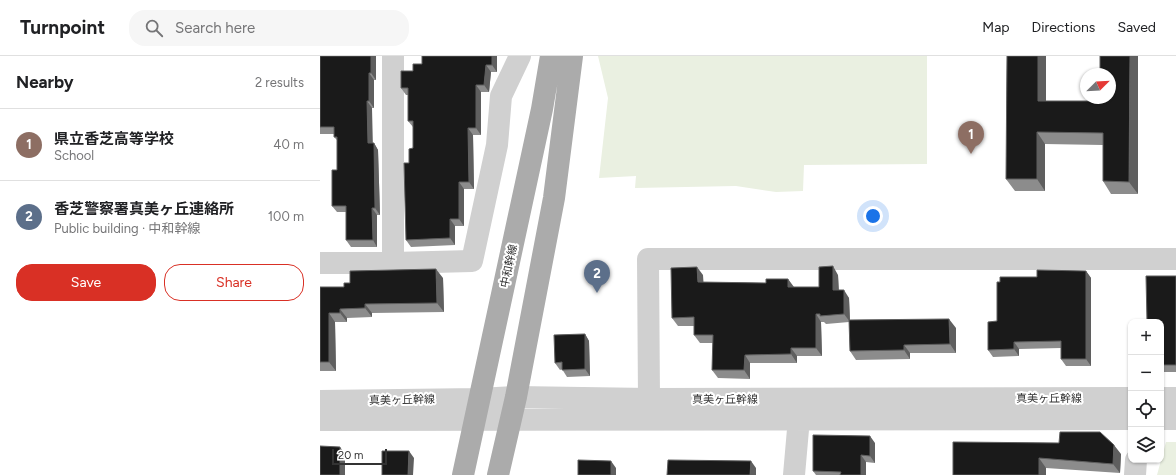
<!DOCTYPE html>
<html lang="en">
<head>
<meta charset="utf-8">
<style>
  body { margin:0; font-family:Figtree,"Noto Sans JP",sans-serif; background:#f6f6f6; color:#202124 }
  .controls { position:absolute; right:12px; bottom:12px; display:grid; overflow:hidden; border-radius:8px; box-shadow:0 1px 3px #0004 }
  .controls button { width:36px; height:36px; display:grid; place-items:center; padding:0; border:0; border-bottom:1px solid #e0e0e0; background:#fff; color:#202124; font:20px sans-serif }
  .compass { position:absolute; left:760px; top:12px; width:36px; height:36px; border-radius:50%; background:#fff; box-shadow:0 1px 3px #0004; rotate:66deg }
  .scale { position:absolute; left:12px; bottom:10px; width:55px; box-sizing:border-box; padding-left:4px; border:2px solid #333; border-top:0; font-size:11px; line-height:14px; white-space:nowrap; color:#333; -webkit-text-stroke:3px #fff; paint-order:stroke }
  .you { position:absolute; left:553px; top:160px; width:14px; height:14px; margin:-10px; border:3px solid #fff; border-radius:50%; background:#1a73e8; box-shadow:0 0 0 6px #1a73e833 }
  .badge { display:grid; place-items:center; width:26px; height:26px; border-radius:50%; background:#d93025; color:#fff; font-size:13px; font-weight:700 }
  .pin { position:absolute; translate:-50% -33px; filter:drop-shadow(0 1px 2px #0008) }
  .pin::after { content:''; position:absolute; top:21px; width:14px; height:12px; background:inherit; clip-path:polygon(0 0,100% 0,50% 100%) }
  .list { margin:0; padding:0; list-style:none }
  h2 { display:flex; justify-content:space-between; align-items:center; height:52px; margin:0; padding:0 16px; font-size:17px }
  h2 small { font-size:13px; font-weight:400; color:#757577 }
  .list li { display:grid; grid-template-columns:26px 1fr auto; gap:12px; align-items:center; box-sizing:border-box; height:72px; padding:0 16px; border-top:1px solid #e0e0e0 }
  .list b { display:block; font-size:15px; white-space:nowrap }
  .list p { margin:0; font-size:13px; white-space:nowrap; color:#757577 }
  .list em { font-size:13px; font-style:normal; color:#757577 }
  .actions { display:flex; gap:8px; padding:12px 16px }
  .actions a { flex:1; padding:9px 0; border:1px solid #d93025; border-radius:16px; text-align:center; font-size:14px; color:#d93025 }
  .actions .main { background:#d93025; color:#fff }
  .icon { flex:none; width:22px; height:22px; fill:none; stroke:currentColor; stroke-width:2; stroke-linecap:round; stroke-linejoin:round }
  .map { position:relative; flex:none; width:856px; height:419px; overflow:hidden }
  header { display:flex; align-items:center; gap:24px; box-sizing:border-box; height:56px; padding:0 20px; background:#fff; border-bottom:1px solid #e0e0e0 }
  header strong { font-size:19px }
  nav { display:flex; gap:22px; margin-inline-start:auto; font-size:14px }
  .search { width:280px; height:36px; background:#f6f6f6; display:flex; align-items:center; gap:10px; box-sizing:border-box; padding:0 14px; border-radius:16px; color:#757577; font-size:15px }
  main { display:flex }
  aside { flex:1; background:#fff }
  .map>svg:first-child { display:block }
  .green { fill:#eaf0e1 }
  .lines { fill:none; stroke-linecap:round; stroke-linejoin:round }
  .minor { stroke:#d0d0d0; stroke-width:22 }
  .major { stroke:#ababab; stroke-width:22 }
  .wall { fill:#8c8c8c }
  .shaded-wall { fill:#5f5f5f }
  .building { fill:#1a1a1a; stroke:#5f5f5f }
  .labels { text-anchor:middle; dominant-baseline:central; stroke-width:4; stroke-linejoin:round; paint-order:stroke }
  .street-label { font-size:11px; fill:#333; stroke:#fff }
</style>
</head>
<body>
<header>
<strong>Turnpoint</strong>
<div class="search"><svg class="icon" aria-label="search" viewBox="0 0 24 24"><circle cx="10" cy="10" r="6"/><path d="M15 15l6 6"/></svg>Search here</div>
<nav><a>Map</a><a>Directions</a><a>Saved</a></nav>
</header>
<main>
<aside>
<h2>Nearby<small>2 results</small></h2>
<ul class="list">
<li><span class="badge" style="background:#8d6e63">1</span><div><b>県立香芝高等学校</b><p>School</p></div><em>40 m</em></li>
<li><span class="badge" style="background:#5c6f8a">2</span><div><b>香芝警察署真美ヶ丘連絡所</b><p>Public building · 中和幹線</p></div><em>100 m</em></li>
</ul>
<div class="actions"><a class="main">Save</a><a>Share</a></div>
</aside>
<div class="map">
<svg width="856" height="419" viewBox="0 0 856 419">
  <rect width="100%" height="100%" fill="#fff"/>
  <path class="green" d="M278,0H607V108L484,109L483,135L456,136L416,130L315,132L316,120L279,122L288,42Z
    M846,386H856V419H837Z"/>
  <g class="lines">
    <path class="minor" d="M0,207H73V0
      M73,207L152,205L177,89L181,40L200,0
      M841,342H856
      M329,343L328,203H856
      M0,345L158,343L196,341L329,343L811,342
      M841,363H856
      M0,364L811,363
      M474,419L479,362
      M815,419L816,404"/>
    <path class="major" d="M143,419L222,53L231,0
      M178,419L196,341L234,142L252,0"/>
  </g>
  <path class="wall" d="M0,0H56V24H54V52H52V87H54L58,94L60,159H57V191H31L26,184V156H17L12,150L17,114V84L14,81V78H0Z
    M177,0V16H171L169,36H161V79H153L154,133H144V170H135V189L91,191L86,184L89,107L93,92V71L88,65V39H86L81,32L93,15L102,8Z
    M687,0H726V45H780L818,138H791L783,125V89L725,88V135H695L686,123Z
    M766,215L771,222V310H746L741,303V292L699,293V300L673,301L668,294L677,265L717,221Z
    M383,219V226L446,227L468,223L473,231H499L518,219L519,234L529,242L530,264L636,272V297H590V303L536,304L530,295L529,266L506,268L504,266H501L502,300H477V307H430V323L398,322L392,314L393,287H380L374,279V270H358L352,262Z
    M856,220V316H841V266Z
    M123,222L124,256L52,257V261L27,262V266H15L16,315H0V231H24Z
    M265,278L269,285L270,320L247,321L242,313L240,314L235,307Z
    M633,386L801,398L800,417L726,412V419H633Z
    M555,387V407L546,406V419H496L493,415Z"/>
  <path class="shaded-wall" d="M51,0H56V24L51,17Z
    M172,0H177V16L172,9Z
    M718,0H726V57L718,45Z
    M810,0H818V138L809,126Z
    M166,9L171,16L169,36L164,29Z
    M49,17L54,24V52L49,45Z
    M156,29L161,36V79L156,72Z
    M47,45L52,52L53,94L48,87Z
    M148,72L153,79L154,133L149,126Z
    M717,76L725,88V135L717,123Z
    M54,87L58,94L60,159L55,152Z
    M139,126L144,133V170L139,163Z
    M52,152L57,159V191L53,184Z
    M130,163L135,170V189L130,182Z
    M513,210L518,219L519,243L513,234Z
    M377,211L383,219L384,234L378,226Z
    M116,213L123,222L124,256L117,247Z
    M766,215L771,222V310L766,303Z
    M468,223L474,231H468Z
    M524,234L529,242L530,266L524,258Z
    M45,248L52,257V261L45,252Z
    M20,253L27,262V266L20,257Z
    M9,257L15,266L16,315L9,306Z
    M496,258L501,266L502,300L496,292Z
    M629,263L636,272V297L630,288Z
    M265,278L269,285L270,320L265,313Z
    M694,286L699,293V300L694,293Z
    M584,289L590,297V303L584,294Z
    M471,292L477,300V307L471,298Z
    M425,299L430,307V323L424,314Z
    M550,380L555,387V407L550,400Z
    M794,389L801,398L800,417L793,408Z
    M20,391L25,398V419H20Z
    M89,395L94,402L93,419H88Z
    M541,399L546,406V419H541Z
    M719,402L726,412V419H719Z
    M291,405L296,412V419H291Z
    M431,405L436,412V419H430Z"/>
  <path class="building" d="M0,0H51V17H49V45H47L48,87H54L55,152H52L53,184H26V150H12V114H17V81H14V71H0Z
    M102,0H172V9H166L164,29H156V72H148L149,126H139V163H130V182L86,184L84,107H89V93L93,92V65H88V32H81V15H93V8H102Z
    M687,0H718V45H780V42H790V18H780V0H810L809,126L783,125V77L717,76V123H686Z
    M513,210V234H524V258L500,260V258H496V292H471V298L425,299L424,314H392L393,279H374V261L352,262L351,212L377,211L378,226L446,227V223H468V231H499V211Z
    M116,213L117,247L45,248V252L20,253V257H9V306H0V231H24V227H30V215Z
    M717,214L766,215V303H741V285L694,286V293L668,294V266L677,265V226H680V221H717Z
    M826,220H856V309H841V266H827Z
    M629,263L630,288L584,289V294L530,295L529,264Z
    M265,278V313L242,314V306L235,307L234,279Z
    M740,376H780L794,389L793,408L719,402V419H633V386L739,387Z
    M493,379L550,380V400L541,399V419H520L521,416L493,415Z
    M0,390L20,391V419H0Z
    M62,395H89L88,419H62Z
    M258,404L291,405V419H258Z
    M348,404L431,405L430,419H347Z"/>
  <g class="labels">
    <g class="street-label">
      <text transform="translate(189 210) rotate(-78)">中和幹線</text>
      <text x="729" y="342">真美ヶ丘幹線</text>
      <text x="405" y="343">真美ヶ丘幹線</text>
      <text transform="translate(82 344) rotate(-1)">真美ヶ丘幹線</text>
    </g>
  </g>
</svg>
<div class="controls">
<button>+</button>
<button>−</button>
<button><svg class="icon" aria-label="locate" viewBox="0 0 24 24"><circle cx="12" cy="12" r="6"/><path d="M12 2v4M12 18v4M2 12h4M18 12h4"/></svg></button>
<button><svg class="icon" aria-label="layers" viewBox="0 0 24 24"><path d="M12 4l9 5-9 5-9-5zM3 14l9 5 9-5"/></svg></button>
</div>
<svg class="compass" viewBox="-18 -18 36 36"><path d="M0-13l5 13h-10z" fill="#e53935"/><path d="M0 13l5-13h-10z" fill="#757577"/></svg>
<div class="scale">20 m</div>
<div class="you"></div>
<div class="pin badge" style="left:651px;top:98px;background:#8d6e63">1</div>
<div class="pin badge" style="left:277px;top:237px;background:#5c6f8a">2</div>
</div>
</main>
</body>
</html>
